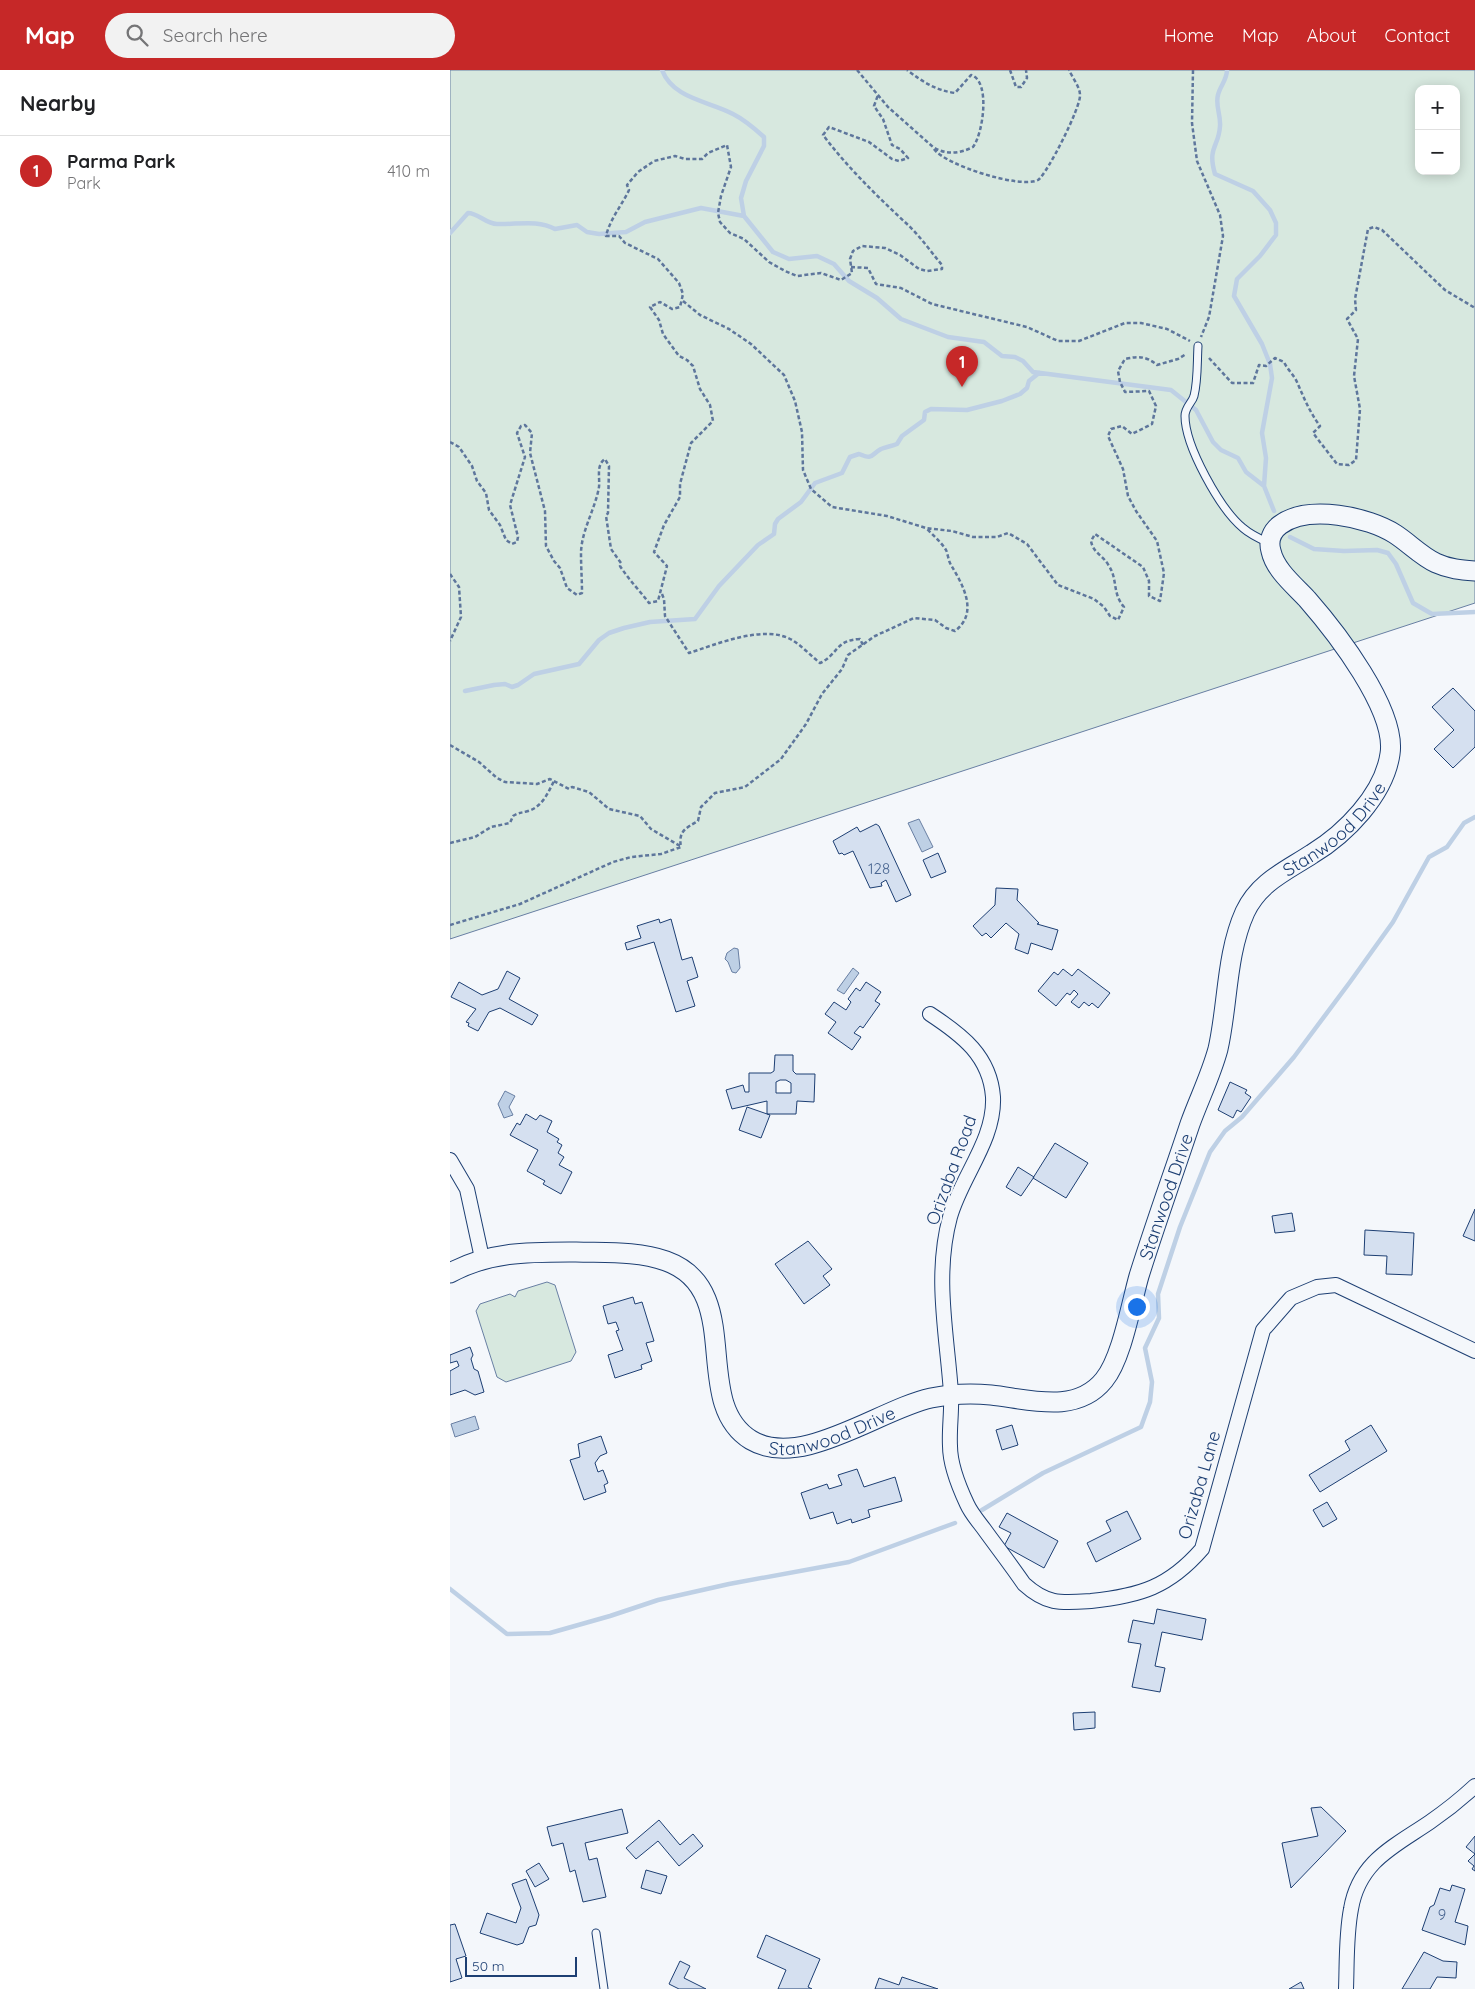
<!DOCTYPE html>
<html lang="en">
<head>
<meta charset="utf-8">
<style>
  body { margin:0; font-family:Quicksand,sans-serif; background:#f2f2f2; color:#202124 }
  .controls { position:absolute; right:15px; top:15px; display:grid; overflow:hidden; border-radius:10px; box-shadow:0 2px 12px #0003 }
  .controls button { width:45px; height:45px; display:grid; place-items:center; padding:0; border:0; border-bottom:1px solid #e0e0e0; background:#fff; color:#202124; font:25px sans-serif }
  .scale { position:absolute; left:15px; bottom:12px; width:112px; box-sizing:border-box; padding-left:5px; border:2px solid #1d3f73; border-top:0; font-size:14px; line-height:18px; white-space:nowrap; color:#1d3f73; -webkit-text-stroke:4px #f4f7fb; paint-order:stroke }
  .you { position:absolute; left:686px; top:1236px; width:18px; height:18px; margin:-12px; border:4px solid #fff; border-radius:50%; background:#1a73e8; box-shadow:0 0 0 8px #1a73e833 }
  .badge { display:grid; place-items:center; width:32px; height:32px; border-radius:50%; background:#c62828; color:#fff; font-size:16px; font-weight:700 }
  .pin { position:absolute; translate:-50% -41px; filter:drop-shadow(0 1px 2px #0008) }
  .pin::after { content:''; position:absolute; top:26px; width:18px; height:15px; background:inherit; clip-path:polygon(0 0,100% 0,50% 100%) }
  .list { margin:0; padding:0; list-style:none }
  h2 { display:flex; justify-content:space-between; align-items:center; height:65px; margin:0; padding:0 20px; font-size:21px }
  h2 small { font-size:16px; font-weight:400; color:#757577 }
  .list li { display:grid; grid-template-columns:32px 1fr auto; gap:15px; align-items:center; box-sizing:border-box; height:70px; padding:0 20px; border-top:1px solid #e0e0e0 }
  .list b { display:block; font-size:19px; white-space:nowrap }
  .list p { margin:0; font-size:16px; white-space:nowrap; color:#757577 }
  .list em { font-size:16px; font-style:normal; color:#757577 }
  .icon { flex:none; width:28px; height:28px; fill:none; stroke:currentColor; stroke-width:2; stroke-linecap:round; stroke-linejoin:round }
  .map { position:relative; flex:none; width:1025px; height:1919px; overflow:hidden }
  header { display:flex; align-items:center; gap:30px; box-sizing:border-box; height:70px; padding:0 25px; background:#c62828; color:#fff }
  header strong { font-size:24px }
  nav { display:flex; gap:28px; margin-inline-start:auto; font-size:18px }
  .search { width:350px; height:45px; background:#f2f2f2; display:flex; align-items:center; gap:12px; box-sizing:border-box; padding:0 18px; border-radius:28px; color:#757577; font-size:19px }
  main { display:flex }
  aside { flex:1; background:#fff }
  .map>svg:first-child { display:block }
  .green { fill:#d7e8df; stroke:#687fa3; fill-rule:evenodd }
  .water { fill:#bed0e5; stroke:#687fa3 }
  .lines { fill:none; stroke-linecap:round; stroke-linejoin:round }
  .stream { stroke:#bed0e5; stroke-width:4.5 }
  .building { fill:#d5e0f0; stroke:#1d3f73; fill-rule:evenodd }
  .lane-casing { stroke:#1d3f73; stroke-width:9 }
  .street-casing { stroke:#1d3f73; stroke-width:16 }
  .secondary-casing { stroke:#1d3f73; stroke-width:21 }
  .path { stroke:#5e769c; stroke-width:2.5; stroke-dasharray:4 2.5; stroke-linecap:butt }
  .lane { stroke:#f4f7fb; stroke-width:7 }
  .street { stroke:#f4f7fb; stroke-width:14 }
  .secondary { stroke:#f4f7fb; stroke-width:19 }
  .labels { text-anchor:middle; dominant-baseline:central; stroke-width:4; stroke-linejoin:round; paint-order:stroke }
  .number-label { font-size:15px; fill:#4b6792 }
  .street-label { font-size:18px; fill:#1d3f73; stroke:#f4f7fb }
</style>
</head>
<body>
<header>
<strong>Map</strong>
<div class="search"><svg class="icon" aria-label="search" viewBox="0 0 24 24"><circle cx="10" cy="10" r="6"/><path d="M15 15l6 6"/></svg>Search here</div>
<nav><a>Home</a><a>Map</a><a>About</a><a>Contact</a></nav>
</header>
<main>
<aside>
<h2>Nearby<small></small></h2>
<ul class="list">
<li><span class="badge">1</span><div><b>Parma Park</b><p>Park</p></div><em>410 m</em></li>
</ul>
</aside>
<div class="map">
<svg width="1025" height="1919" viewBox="0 0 1025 1919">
  <rect width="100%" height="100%" fill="#f4f7fb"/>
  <path class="green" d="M0,0H1025V533L0,869ZM969,19H1006V101H969Z
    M97,1212L105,1215L126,1282L121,1291L56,1312L47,1307L26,1241L30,1234L60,1224L65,1227L68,1221Z"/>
  <path class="water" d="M469,749L483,777L472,782L458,753Z
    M284,878L288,879L290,898L286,903L282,902L278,892L275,889L277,883Z
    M403,898L409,903L394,924L387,920Z
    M55,1021L65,1026L59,1037L63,1045L54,1048L48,1034Z
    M25,1346L29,1359L5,1367L1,1354Z"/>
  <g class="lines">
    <path class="stream" d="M212,0C223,29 259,31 283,44C295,50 304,58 314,67V76L296,111L291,128L294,146L323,182L339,189L367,186L384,194L399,211L427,228L451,249L498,267L534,272L552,286L565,287L573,291L583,302L721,320L746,340L763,372L771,380L788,388L796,402L814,416L824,441
      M777,0C777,10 770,16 768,25C765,35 771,45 770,56C769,77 757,77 765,104L803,121L820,140L826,153V165L810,186L787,209L784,226L812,274L820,294L822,308L812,363L816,388L814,416
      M0,163L18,143C28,143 36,154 47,154C66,155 87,149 105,159L127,155L137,162L149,164L176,162L195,152L251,138L294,146
      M840,467L864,479L894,481L927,480L938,483L946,494L963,533L982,544L1025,542
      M15,621L44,615L55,614L62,617L68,615L84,604L129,594L149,570L159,563L174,558L200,552L245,549L269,516L308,475L324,464L325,454L328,449L351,432L365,413L392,403L400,387L409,384C424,390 420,385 431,379C436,377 442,376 447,374L452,366L474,350L475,342L481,339L517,340L552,331L570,324L577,318L579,311L589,303
      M532,1440L593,1403L691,1357L700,1332L702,1312L695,1278L709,1248L708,1224L730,1157L760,1082L775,1061L792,1047L844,987L900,912L943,852L979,787L997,777L1014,753L1025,747
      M0,1519L57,1564L100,1563L160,1546L208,1530L279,1514L399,1492L505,1453"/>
  </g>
  <path class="building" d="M1003,618L1025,641V677L1003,698L984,679L1004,660L982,637Z
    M426,754L429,756L461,825L446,832L436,810L431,813L432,816L420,818L403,781L394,785L392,783L389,784L383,771L407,757L410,762Z
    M488,783L496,802L481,808L473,790Z
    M546,818L568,819L567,830L589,853L587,854L608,860L602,880L581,873L578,884L565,879L569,864L556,853L541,868L536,863L532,866L523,856L545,835Z
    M209,849L210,853L221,849L232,890L242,887L248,907L237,911L245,936L226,942L204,872L177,880L175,873L191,868L187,856Z
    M613,899L622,906L628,899L660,923L648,938L642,933L639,936L634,932L629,938L621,932L628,924L624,920L620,925L617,923L606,936L588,921L604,902L608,905Z
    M57,901L70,908L59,929L88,945L82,955L50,938L39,942L28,961L18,956L19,953L16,952L26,939L1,927L9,912L32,925L48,919Z
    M416,912L431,922L425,931L430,934L413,958L410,956L404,963L411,967L402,980L378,963L386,952L375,944L384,932L396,940L401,932L398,929L406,918L410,921Z
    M325,985H343V1001L346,1004H365L364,1032L347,1031L346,1044H317V1031L282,1039L276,1020L293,1015L295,1022H299V1003H321L324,1001ZM330,1010H336L341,1013V1023H326V1012Z
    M780,1012L797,1020L795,1023L801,1027L791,1042L787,1040L783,1048L768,1040Z
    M297,1037L320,1045L311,1068L289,1060Z
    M76,1044L86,1050L90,1045L102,1051L97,1062L109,1069L107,1072L112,1075L108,1083L114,1087L109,1095L122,1102L111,1124L93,1114L95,1111L77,1101L88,1080L60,1065L67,1053L70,1055Z
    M605,1073L638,1093L616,1128L583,1108Z
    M568,1097L584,1107L571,1126L556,1117Z
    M1025,1139V1171L1013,1166Z
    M842,1143L845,1161L825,1163L822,1146Z
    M915,1160L964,1163L962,1205L936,1204L937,1186L914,1185Z
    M358,1171L382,1199L373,1206L380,1215L354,1234L325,1194Z
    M183,1227L185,1234L192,1232L204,1271L196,1273L202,1291L191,1295L192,1299L165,1308L158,1285L173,1280L166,1261L169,1260L166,1252L158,1254L153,1236Z
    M20,1277L23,1285L21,1289L24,1299L28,1301L34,1322L25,1325L15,1320L0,1325V1301L9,1296L7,1291L0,1293V1285Z
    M562,1355L568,1375L552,1380L546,1360Z
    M921,1355L937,1381L870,1422L859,1405L900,1380L895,1371Z
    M151,1366L157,1383L150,1386L145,1393L148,1402L153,1400L158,1413L154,1415L156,1422L134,1430L120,1390L130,1387L128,1374Z
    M407,1399L414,1417L445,1407L452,1431L418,1440L420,1447L402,1453L401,1449L387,1454L383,1442L360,1449L351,1423L377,1414L379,1419L392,1415L388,1405Z
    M877,1432L887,1449L873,1457L863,1440Z
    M677,1441L691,1469L646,1492L637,1473L661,1461L656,1451Z
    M557,1443L608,1471L594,1498L554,1476L561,1463L549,1457Z
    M707,1539L756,1549L752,1570L712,1562L705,1596L715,1598L710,1622L682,1617L691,1574L678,1572L683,1550L704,1554Z
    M645,1642V1658L624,1660L623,1643Z
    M871,1737L896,1761L841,1818L832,1773L868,1766L861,1738Z
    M172,1739L178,1763L135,1773L139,1790L147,1788L156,1827L133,1832L125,1800L120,1802L113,1773L102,1776L97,1757Z
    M209,1750L230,1775L243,1764L253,1776L229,1796L208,1771L186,1789L176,1778Z
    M1025,1766V1801L1022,1799L1024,1796L1018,1791L1025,1784L1016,1777Z
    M89,1793L99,1809L85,1817L76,1801Z
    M196,1800L217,1806L211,1824L191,1818Z
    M76,1809L89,1845L86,1855L79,1857L73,1873L67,1875L30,1863L37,1843L66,1853L71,1838L62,1814Z
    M1002,1815L1015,1819L1005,1852L1018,1856L1015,1875L972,1860L980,1837L984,1835L990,1818L1000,1821Z
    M5,1854L16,1886L6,1889L12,1908L0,1912V1855Z
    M316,1865L370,1889L358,1917L362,1919H328L336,1900L307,1887Z
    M974,1882L993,1891L1007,1892L1006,1908L987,1907L980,1919H952Z
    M230,1891L240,1896L234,1908L256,1919H229L219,1914Z
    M452,1907L488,1919H425L429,1908L449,1915Z
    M851,1912L854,1919H839Z"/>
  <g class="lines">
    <defs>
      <path id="lane" d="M748,276C747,292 748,310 744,326C742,333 735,337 735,346C735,376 770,439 793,458C801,465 810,469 819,473
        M146,1863L154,1919"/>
      <path id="street" d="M480,944C512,965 540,986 543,1027C545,1070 511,1107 500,1147C484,1206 497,1264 501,1323C502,1341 499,1359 500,1376C500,1395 509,1417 517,1434C521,1443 528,1451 534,1459C547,1477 561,1495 574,1514C597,1535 611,1533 641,1531C690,1526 719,1517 752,1479L813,1260L841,1228L867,1217L886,1215L1025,1281
        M0,1090L17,1119L32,1188
        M896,1919C897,1892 896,1865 901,1839C909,1791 945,1776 980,1752C996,1741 1011,1729 1025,1716"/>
      <g id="secondary">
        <path id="s1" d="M0,1203C40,1181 81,1182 126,1182C155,1183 188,1181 216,1191C297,1220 239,1332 301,1370C351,1400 430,1339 481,1328C500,1324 521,1323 541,1325C578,1329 626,1345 654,1310C672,1288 681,1234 689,1206C705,1155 723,1105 740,1054C749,1029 761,1005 768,979C778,935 776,884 795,842C809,812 836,801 862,784C895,764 934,725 940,684C947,640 885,561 857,529C845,516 825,500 821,481C818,471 822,461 830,455C858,434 919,447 945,464C959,473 971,486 986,493C999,499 1011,500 1025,501"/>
      </g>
    </defs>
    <use href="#lane" class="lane-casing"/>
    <use href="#street" class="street-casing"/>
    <use href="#secondary" class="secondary-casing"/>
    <path class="path" d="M407,0L438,37L483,77C496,85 509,84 523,77C533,64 541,11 521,5L505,23C485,20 473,12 457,0
      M560,0L566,17H571L577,8L576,0
      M743,0L742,53L747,91L770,145L773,166L759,247L751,267
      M484,79C495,95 570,119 588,110C597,104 631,37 630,25C630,17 622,7 619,0
      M401,197L418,198L426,214L451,218L482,234L577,257L608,271H629L675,253H691L717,259L740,271
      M233,231L250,245L279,259L301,274L334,305L345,331L352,362L353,400L361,419L382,437L437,446L476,458L502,461L523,467H547L558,463L577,474L608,515L644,529L654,537L660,546L668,550L674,537C662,523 668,510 659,496C653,485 643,483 641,471L645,464L693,497L699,511V526L710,531L714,503L707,471L686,441L678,426L673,399L658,366L661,359L672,356L682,364L702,354L706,336L699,321L675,322L670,312L668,301L675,289C689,286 696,286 707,295L728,289L736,284
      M759,288L782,313H803L809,295L816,296L825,288L834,292C837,299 844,305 847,312C854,328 859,341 870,356L863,363L887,394L899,395L906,390L910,339L904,306L908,269L897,249L906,240L905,229L918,159L924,157L932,160L995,220L1025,238
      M0,372L9,377L22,396L27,411L36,423L39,440L50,455L56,470L62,474L67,472L68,467L60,435L75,387L67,363L71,356L75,355L82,363L80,383L95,441L96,476L104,491L110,498L117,518L127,525L132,523C132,510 131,497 131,484C131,461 145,440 149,417C150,407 146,395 155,389L159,396L158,443L156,446L161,479L171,493L170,496C179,510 190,521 199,533L208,531L217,496L204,482L214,455L230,427V414L241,373L263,351L260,335L250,319L243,296L237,290L229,286L213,264L209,250L200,237L210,232L222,239L230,237L233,224L229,213L208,189L175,173L169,166H156C160,149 172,135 179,120L177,115L188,102L204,91L225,86L235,89H252L258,83L277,75L281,97L271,126L268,143L270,152L280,163L294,169L319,192L335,201L347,206L371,203L391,210L402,203L400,189L403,181L412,176L435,178L450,185L469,199L477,201L492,199V195C481,182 470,166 457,154C427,126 398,98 373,65L379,57L419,72L442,89L449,91L458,88L450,79L442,75L433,49L424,36L428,25
      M0,504L9,517L11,547L0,571
      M212,524L214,529L215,546L239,583C267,574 315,554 342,570C352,576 361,586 370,593C388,585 385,570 410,569L413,575
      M0,675L29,692L47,708L55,712L87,714L100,709L119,719L122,717L139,722L159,739L190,746L201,759L230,776
      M0,773L25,767L41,757L60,753L63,746C69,742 72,743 78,741C92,737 98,723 104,711
      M0,855L70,834L163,792L181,787L211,784L231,777C228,761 236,758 248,751L251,737L265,723L295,717L331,689L356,654L372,624L392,599L398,585L425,566L464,548L485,550L496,558L505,561C529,543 513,515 501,495C498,490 498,484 496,480C491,472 484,466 477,459"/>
    <use href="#lane" class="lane"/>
    <use href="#street" class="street"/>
    <use href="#secondary" class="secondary"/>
  </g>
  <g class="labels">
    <g class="number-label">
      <text x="429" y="798">128</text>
      <text x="992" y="1844">9</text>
    </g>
    <g class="street-label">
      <text stroke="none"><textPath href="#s1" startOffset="1415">Stanwood Drive</textPath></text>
      <text transform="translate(501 1100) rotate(-70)">Orizaba Road</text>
      <text stroke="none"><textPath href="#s1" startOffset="995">Stanwood Drive</textPath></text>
      <text stroke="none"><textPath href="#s1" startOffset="515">Stanwood Drive</textPath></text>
      <text transform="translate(749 1415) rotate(-74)">Orizaba Lane</text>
    </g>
  </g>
</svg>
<div class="controls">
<button>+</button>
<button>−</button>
</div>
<div class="scale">50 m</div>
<div class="you"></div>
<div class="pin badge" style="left:512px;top:317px">1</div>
</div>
</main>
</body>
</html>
